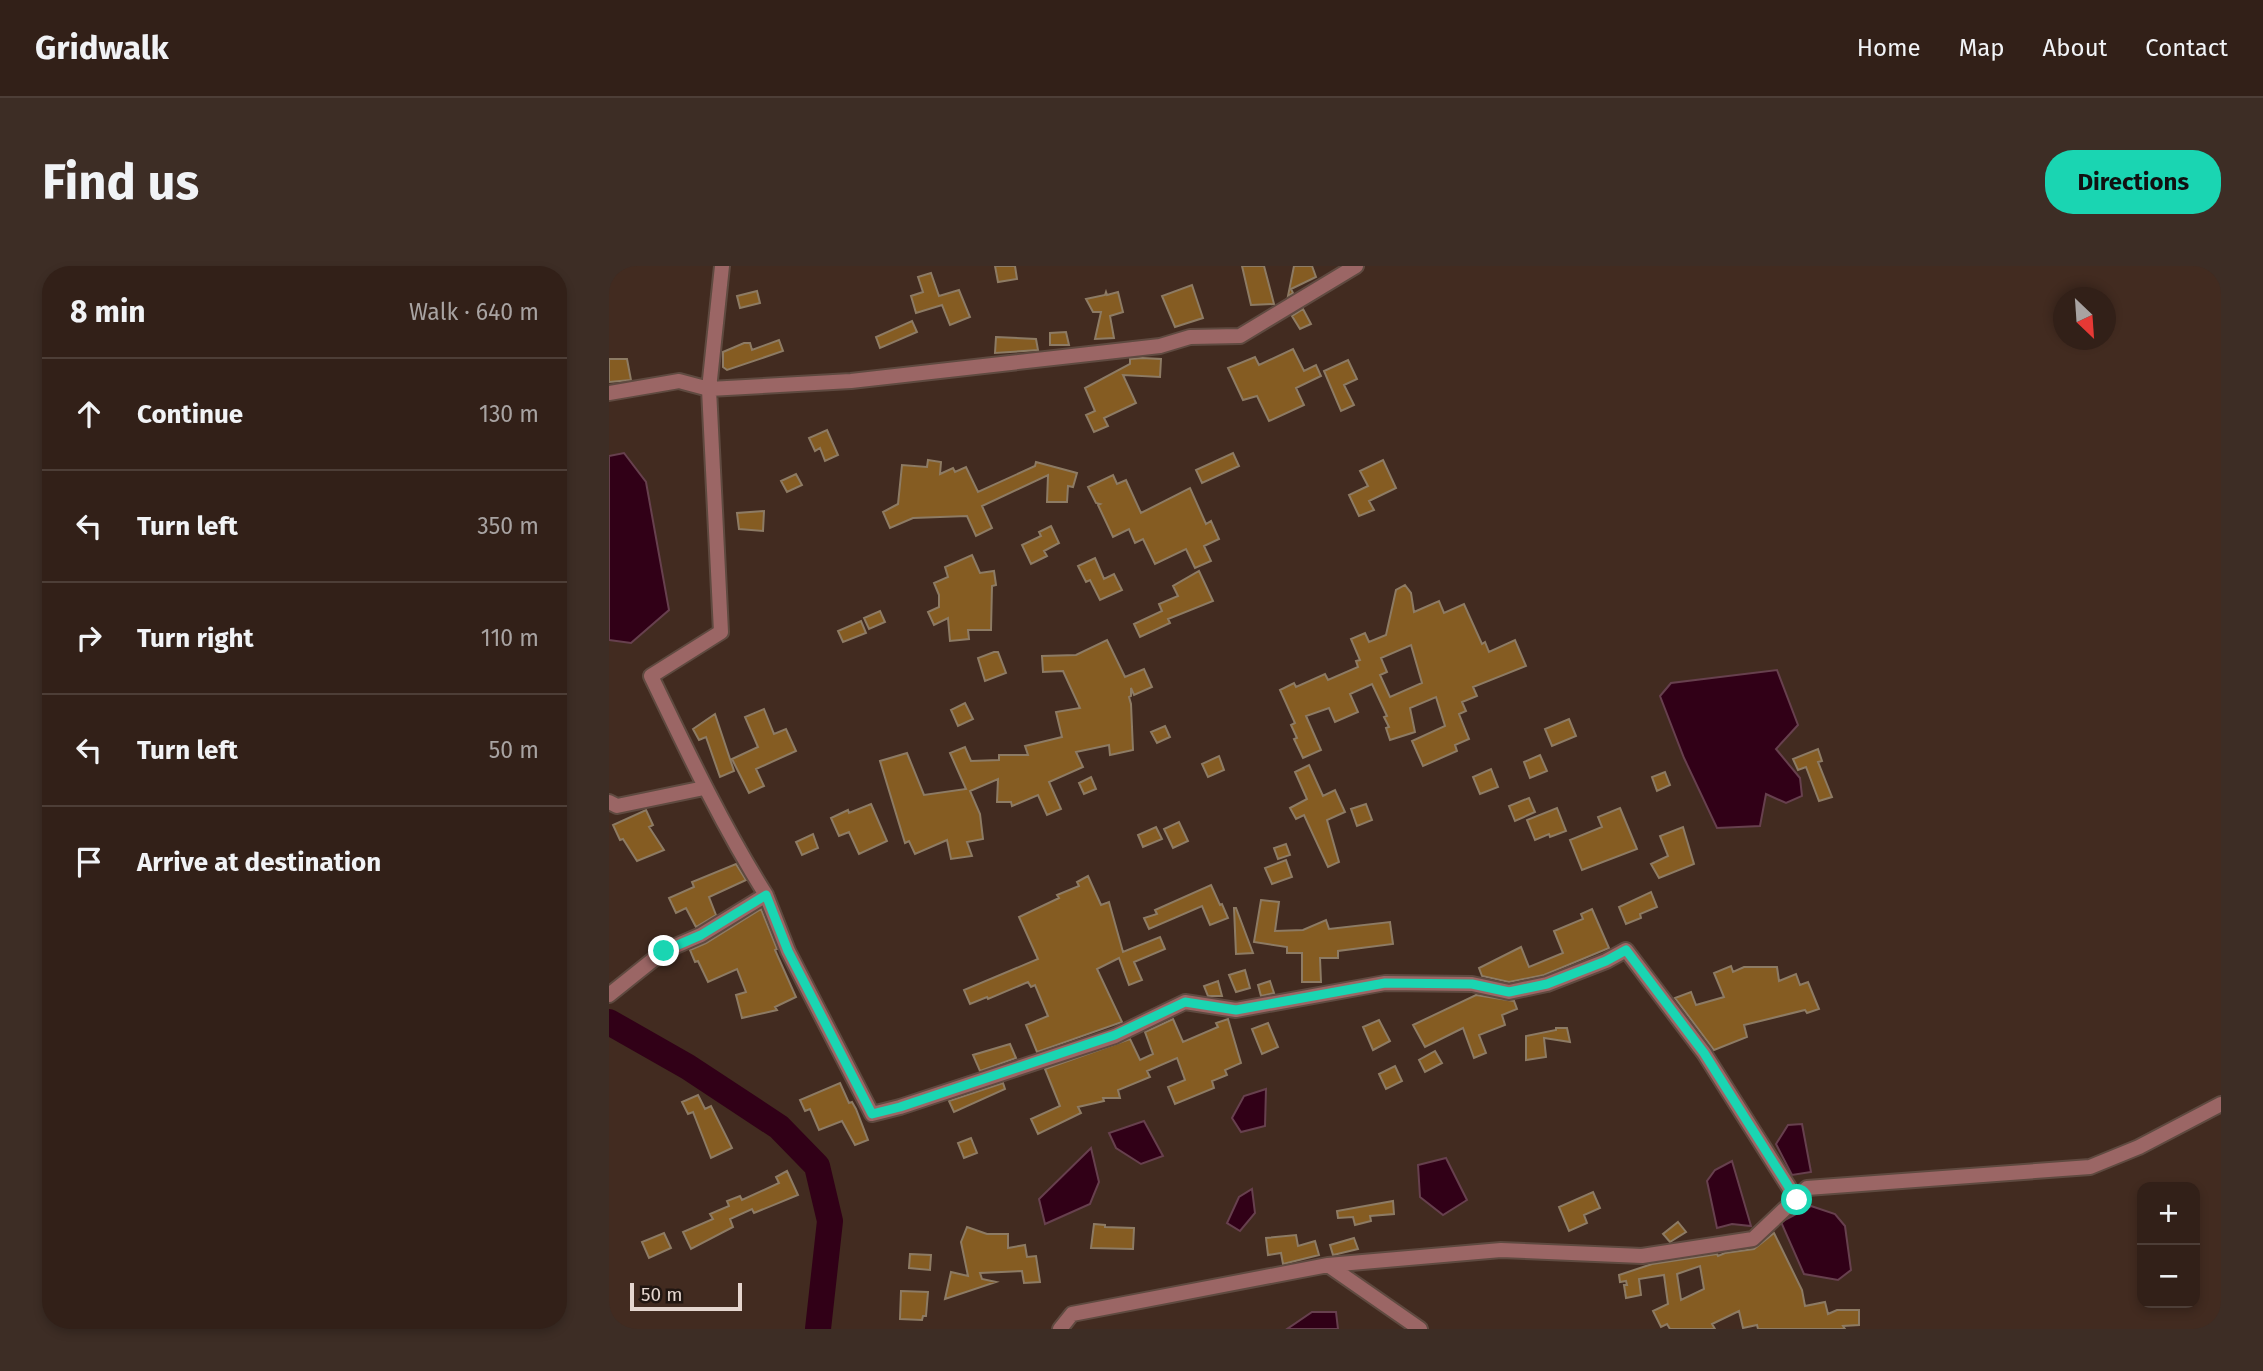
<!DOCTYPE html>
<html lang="en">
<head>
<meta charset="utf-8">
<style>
  body { margin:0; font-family:"Fira Sans",sans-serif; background:#3d2d25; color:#f1f3f6 }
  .controls { position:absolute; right:21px; bottom:21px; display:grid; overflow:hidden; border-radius:14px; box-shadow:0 4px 10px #0003 }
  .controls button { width:63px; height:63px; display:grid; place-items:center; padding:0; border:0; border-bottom:2px solid #4d3e37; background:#322018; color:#f1f3f6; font:35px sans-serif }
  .compass { position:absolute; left:1444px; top:21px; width:63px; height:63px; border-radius:50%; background:#322018; box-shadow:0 4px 10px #0003; rotate:155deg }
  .scale { position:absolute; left:21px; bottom:18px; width:112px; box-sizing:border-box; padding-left:7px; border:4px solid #e5d6cf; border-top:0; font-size:19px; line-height:24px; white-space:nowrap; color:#e5d6cf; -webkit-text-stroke:5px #211611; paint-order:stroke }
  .stop { position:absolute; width:21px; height:21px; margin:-16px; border:5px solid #1ad5b2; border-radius:50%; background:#fff }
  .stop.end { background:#1ad5b2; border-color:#fff; box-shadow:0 2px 7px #0008 }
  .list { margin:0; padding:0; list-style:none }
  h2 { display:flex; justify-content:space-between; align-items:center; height:91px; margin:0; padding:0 28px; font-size:30px }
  h2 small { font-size:23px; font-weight:400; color:#a8a3a2 }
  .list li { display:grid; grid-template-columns:46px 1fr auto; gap:21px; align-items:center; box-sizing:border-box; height:112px; padding:0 28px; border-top:2px solid #4d3e37 }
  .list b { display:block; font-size:26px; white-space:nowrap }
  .list em { font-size:23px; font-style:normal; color:#a8a3a2 }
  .icon { flex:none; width:38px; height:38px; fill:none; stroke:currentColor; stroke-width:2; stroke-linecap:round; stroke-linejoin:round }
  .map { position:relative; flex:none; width:1612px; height:1063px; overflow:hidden; border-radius:28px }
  header { display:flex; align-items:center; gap:42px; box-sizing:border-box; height:98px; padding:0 35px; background:#322018; border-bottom:2px solid #4d3e37 }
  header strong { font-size:33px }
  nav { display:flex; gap:38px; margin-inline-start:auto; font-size:24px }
  .intro { display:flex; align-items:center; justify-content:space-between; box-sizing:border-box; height:168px; padding:0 42px }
  h1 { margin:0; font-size:49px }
  .button { padding:18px 32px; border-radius:28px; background:#1ad5b2; color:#111; font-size:24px; font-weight:700 }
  main { display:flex; gap:42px; padding:0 42px }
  aside { flex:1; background:#322018; border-radius:28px; box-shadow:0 4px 10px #0003 }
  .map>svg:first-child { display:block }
  .water { fill:#310017; stroke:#67404e; stroke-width:2 }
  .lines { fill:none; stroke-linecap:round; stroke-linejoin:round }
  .river { stroke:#310017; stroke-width:26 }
  .building { fill:#855c22; stroke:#8d7b64; stroke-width:2; fill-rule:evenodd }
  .minor-casing { stroke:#5f4a40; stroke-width:18 }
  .minor { stroke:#9b6665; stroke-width:14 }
  .route { stroke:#1ad5b2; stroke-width:9 }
</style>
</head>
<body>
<header>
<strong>Gridwalk</strong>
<nav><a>Home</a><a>Map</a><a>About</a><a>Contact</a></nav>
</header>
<div class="intro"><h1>Find us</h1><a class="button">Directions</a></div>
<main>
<aside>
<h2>8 min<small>Walk · 640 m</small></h2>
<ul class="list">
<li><svg class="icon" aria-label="ahead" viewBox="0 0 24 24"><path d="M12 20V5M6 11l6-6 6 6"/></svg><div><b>Continue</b></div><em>130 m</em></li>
<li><svg class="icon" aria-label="left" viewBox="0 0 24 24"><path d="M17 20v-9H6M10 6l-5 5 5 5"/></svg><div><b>Turn left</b></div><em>350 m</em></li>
<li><svg class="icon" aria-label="right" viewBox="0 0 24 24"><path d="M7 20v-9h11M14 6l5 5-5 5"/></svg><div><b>Turn right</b></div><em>110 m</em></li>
<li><svg class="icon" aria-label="left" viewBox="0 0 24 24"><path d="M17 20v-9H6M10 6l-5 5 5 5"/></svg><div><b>Turn left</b></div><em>50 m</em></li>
<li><svg class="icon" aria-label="arrive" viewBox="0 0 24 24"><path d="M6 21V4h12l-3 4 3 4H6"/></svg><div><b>Arrive at destination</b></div></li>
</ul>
</aside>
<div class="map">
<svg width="1612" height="1063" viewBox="0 0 1612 1063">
  <rect width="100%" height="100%" fill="#422b20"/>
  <path class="water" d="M15,187L37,216L60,344L22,377L0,374V190Z
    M1168,404L1189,459L1167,483L1191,512L1193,530L1177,537L1157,528L1151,560L1108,562L1075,492L1051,430L1062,417Z
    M657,823L656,860L632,866L623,852L635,830Z
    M535,855L554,890L532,898L507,882L500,867Z
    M1193,858L1202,906L1183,909L1167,878L1179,859Z
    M482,882L490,916L481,938L436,958L430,933Z
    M837,892L858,934L834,949L811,931L809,899Z
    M1123,895L1142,960L1123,958L1108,962L1098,915L1106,904Z
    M643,923L646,947L631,965L618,957L630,931Z
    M1202,940L1226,948L1236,960L1242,1004L1229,1014L1195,1008L1172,956Z
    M703,1046H727L729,1063H678Z"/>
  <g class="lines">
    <path class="river" d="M0,756L79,801L170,861L208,900L221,955L209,1063"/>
  </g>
  <path class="building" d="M386,0H406L408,13L389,16Z
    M633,0H655L665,38L642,39Z
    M685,0H703L707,11L682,23L684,27L679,30Z
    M322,7L330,30L350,24L361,51L341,59L333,39L307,47L302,30L314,26L309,11Z
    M583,19L594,52L566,61L553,30Z
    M148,25L151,37L131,42L128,30Z
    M497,26L498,29L509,26L514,46L501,50L505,72L486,73L492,46H484L477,33L496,29Z
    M694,43L702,58L691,63L683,50Z
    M303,55L308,66L271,82L267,71Z
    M457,66L460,79H441V67Z
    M387,71L427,73L429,84L386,87Z
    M170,74L174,85L118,104L114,101V86L135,77H141L143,84Z
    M684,83L695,105L707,99L712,110L687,122L695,139L660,155L648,130L634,134L619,102L646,91L650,99Z
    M533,92L552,93L551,111L514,109L527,137L495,152L499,160L485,166L477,149L486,145L476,122L521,98V93Z
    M0,93H18L22,114L0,116Z
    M739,94L748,113L735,119L745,139L732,145L715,105Z
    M218,164L229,189L216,195L211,182L206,185L200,172Z
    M624,187L630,200L593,217L587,204Z
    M319,194L332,196L331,208L344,202L346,206L357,201L369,226L426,200L427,196L468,207L464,221L459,220L458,236H438L439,209L373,240L383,262L367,270L358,250L304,252L281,262L274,246L289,238L293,199L318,201Z
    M774,194L787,222L760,235L765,244L750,250L740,229L759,220L751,205Z
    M187,208L193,219L178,226L172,215Z
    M504,209L508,218L517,214L532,247L581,222L597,258L602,255L610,273L595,280L602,295L586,302L577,283L546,298L534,273L526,277L520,263L504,271L489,239L491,238L487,237L479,221Z
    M155,245L154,265L130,263L128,247Z
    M442,260L450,277L435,285L438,290L422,298L413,279L432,270L430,266Z
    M363,289L371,307L385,305L387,319L383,320L382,364H359L360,373L341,375L339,352L325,359L319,346L330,341V329L325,317L339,311L336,301Z
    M486,292L495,313L505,308L513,324L491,334L481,314L477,316L469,300Z
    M590,305L604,335L559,353L561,357L531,371L525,358L553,345L550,338L569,330L564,320Z
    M796,319L802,327L805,346L830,335L835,347L855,338L873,378L876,376L880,386L906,374L917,400L864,421L868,430L853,436L857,445L850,448L860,473L846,479L848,485L814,500L803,475L836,460L827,431L801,442L806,466L781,474L777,462L780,461L775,451L778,450L763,418L741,428L749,446L726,456L720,442L697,450L712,484L694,492L685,473L688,472L682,459L686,457L671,424L685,417L687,421L716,408L719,414L749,401L747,395L751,394L742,373L756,367L760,376L777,369L787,324ZM802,379L813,417L781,431L771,409L778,406L772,392Z
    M271,345L276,356L260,363L255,352Z
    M252,355L257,367L234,376L229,365Z
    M498,374L516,411L535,403L543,421L525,429L522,422V430L520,431L522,438L524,484L501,489L500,479L467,486L474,501L440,516L452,543L438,549L429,529L403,540L402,536H388L389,513L361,525L371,548L374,573L358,576L363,590L342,593L338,574L306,588L300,575L296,577L271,495L298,487L315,529L357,523L341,487L356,481L362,495L390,494V489H419L416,480L453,471L447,446L471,442L454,405L434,406L433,390L467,389Z
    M385,386H389L397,407L376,415L369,392Z
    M356,437L364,453L349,460L342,444Z
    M155,443L165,468L177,463L187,485L147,503L155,520L140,527L123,493L149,481L136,451Z
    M106,448L125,505L111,511L97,471L90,474L84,463Z
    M960,453L967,470L943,480L936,463Z
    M556,460L561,471L548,477L542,466Z
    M1209,483L1213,495L1209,496L1223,531L1210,535L1197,501L1189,504L1184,493Z
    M931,489L938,505L921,512L915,496Z
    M610,490L615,504L599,511L593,498Z
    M700,499L714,530L726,524L736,546L718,554L730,596L719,601L695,549L687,553L681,542L698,533L686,506Z
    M882,503L889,521L871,528L864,511Z
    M1056,506L1061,519L1048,525L1043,511Z
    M482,511L487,523L475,528L470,517Z
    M920,532L926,546L906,555L900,540Z
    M262,538L278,575L250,588L240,566L230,570L222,552L239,544L240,547Z
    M757,538L763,554L748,560L742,543Z
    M948,542L957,565L941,571L940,568L926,574L918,554Z
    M1011,542L1028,583L973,604L961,574L993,561L989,551Z
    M37,544L44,559L40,561L55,584L28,595L14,573L11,574L4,559Z
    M570,556L579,575L564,582L555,563Z
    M547,561L553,573L534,581L529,569Z
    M1074,561L1085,598L1050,612L1042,598L1059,590L1051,570Z
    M204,568L209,582L193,589L187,576Z
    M677,578L681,589L669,593L665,582Z
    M677,594L683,611L663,618L656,602Z
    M127,598L137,614L100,631L107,649L87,661L77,642L67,647L60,632L85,621L83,616Z
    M479,610L492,639L500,636L514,686L551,671L556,683L525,696L533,714L520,719L510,692L488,703L513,756L428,786L417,759L439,750L426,719L422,721L419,716L379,733L378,731L361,738L355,724L429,693L410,651L450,632L448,629L470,620L468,616Z
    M602,619L611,639L613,638L619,652L601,659L593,640L540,663L535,652L548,648L546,644Z
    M1042,626L1048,641L1031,648L1032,652L1017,658L1010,641Z
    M652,634L670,636L666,665L694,664L717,654L720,663L781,656L784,678L729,685V692H711L712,716H693V687H678V681L645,676Z
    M625,642H627L644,687L627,688Z
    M152,643L168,683L166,684L187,731L166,741L168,744L133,752L127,729L137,726L128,703L99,716L89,695L86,696L81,684L97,677Z
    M983,643L1000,682L935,709L900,716L873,710L870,702L912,681L920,701L954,687L945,665L974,653L972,648Z
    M1122,700L1124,706L1135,701H1168L1170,715L1187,708L1191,719L1199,716L1210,743L1198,747L1196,744L1135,759L1138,771L1105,784L1066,732L1082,726L1087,739L1115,731L1105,707Z
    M636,704L641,722L627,726L620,709Z
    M609,715L613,730H599L595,720Z
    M661,715L665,727L652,730L649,719Z
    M867,729L905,735L908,743L893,749L896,759L870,769L877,787L865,792L854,762L816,781L804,759Z
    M564,753L574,776L609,761L607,757L619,753L632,797L616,804L618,809L603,815L605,822L566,838L559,821L576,814L568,792L538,805L541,811L509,824L511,832H494L495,835L469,841L472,847L429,868L422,853L451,840L436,803L521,773L531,794L544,788L536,766Z
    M770,754L781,775L764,784L754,761Z
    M659,757L669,781L653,788L643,763Z
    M947,762H958L961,776L935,772L937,791L917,794V770L947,764Z
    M401,778L407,792L371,805L364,789Z
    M826,785L833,797L816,806L810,794Z
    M786,800L793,815L777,823L770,808Z
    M231,817L240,837L243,836L247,843L259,874L246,879L233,855L210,864L201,843L196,845L191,834Z
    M394,817L396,823L345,846L340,835Z
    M89,829L96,843L102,840L123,882L102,892L84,846L79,848L73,836Z
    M362,872L368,887L355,892L349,877Z
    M178,905L189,929L145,947L143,943L121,953L124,961L82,983L74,966L104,953L101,948L120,940L118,935L131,930L133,934L170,917L167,911Z
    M984,926L991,942L975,949L978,957L960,965L950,941Z
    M784,935L785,948L761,950L762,955L746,959L744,951L729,952L728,945Z
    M1069,956L1077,966L1061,976L1054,968Z
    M485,958L496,959V961L525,962L524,983L482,982Z
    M358,961L378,968H399V982L416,979L418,991L427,990L431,1016L415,1017L413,1005L371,1007L373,1013L387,1016L336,1033L342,1006L359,1010L352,976Z
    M55,967L62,982L40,992L33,976Z
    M1165,967L1193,1024L1196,1040L1216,1036L1219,1048L1228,1044H1250V1059L1234,1060L1236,1063H1149L1148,1059L1134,1062L1130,1045L1103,1058L1106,1063H1061L1058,1058L1052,1061L1044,1045L1059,1038L1055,1009L1030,1013L1032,1029L1017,1032L1015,1019H1018L1017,1015L1011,1016L1010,1009L1043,998L1108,988L1109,990L1116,987L1145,983ZM1091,1000L1095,1023L1072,1034L1068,1008Z
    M687,969L689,980L706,975L710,989L674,998L672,987L659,989L657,972Z
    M745,972L749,983L724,989L721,979Z
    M301,988L322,989L321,1004L300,1002Z
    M292,1025L319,1026L317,1050H314L313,1054L291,1053Z"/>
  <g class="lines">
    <defs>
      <path id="minor" d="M0,127L70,115L100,123L113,0
        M0,536L8,540L95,522
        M157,629C113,559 78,485 42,410L112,366L100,123L242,115L551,80L581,71L631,70L747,0
        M0,729L55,685L92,669L157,629L179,685L263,848L291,841L506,770L576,736L627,744L776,717L863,718L900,726L938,718L997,695L1017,684L1095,787L1188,934
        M719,999L892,984L1033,990L1144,973L1198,922L1481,901L1530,881L1612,838
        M451,1063L463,1048L719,999L811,1063"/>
    </defs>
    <use href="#minor" class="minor-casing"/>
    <use href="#minor" class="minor"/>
  </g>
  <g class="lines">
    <path class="route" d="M55,685L92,669L157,629L179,685L263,848L291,841L506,769L576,736L627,744L776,717L863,718L900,726L938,718L997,695L1017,684L1095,787L1188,934"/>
  </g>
</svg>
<div class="controls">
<button>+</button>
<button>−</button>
</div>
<svg class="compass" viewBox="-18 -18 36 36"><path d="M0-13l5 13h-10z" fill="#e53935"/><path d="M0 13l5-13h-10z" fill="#a8a3a2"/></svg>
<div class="scale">50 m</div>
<div class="stop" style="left:1188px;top:934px"></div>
<div class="stop end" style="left:55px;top:685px"></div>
</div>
</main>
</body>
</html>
